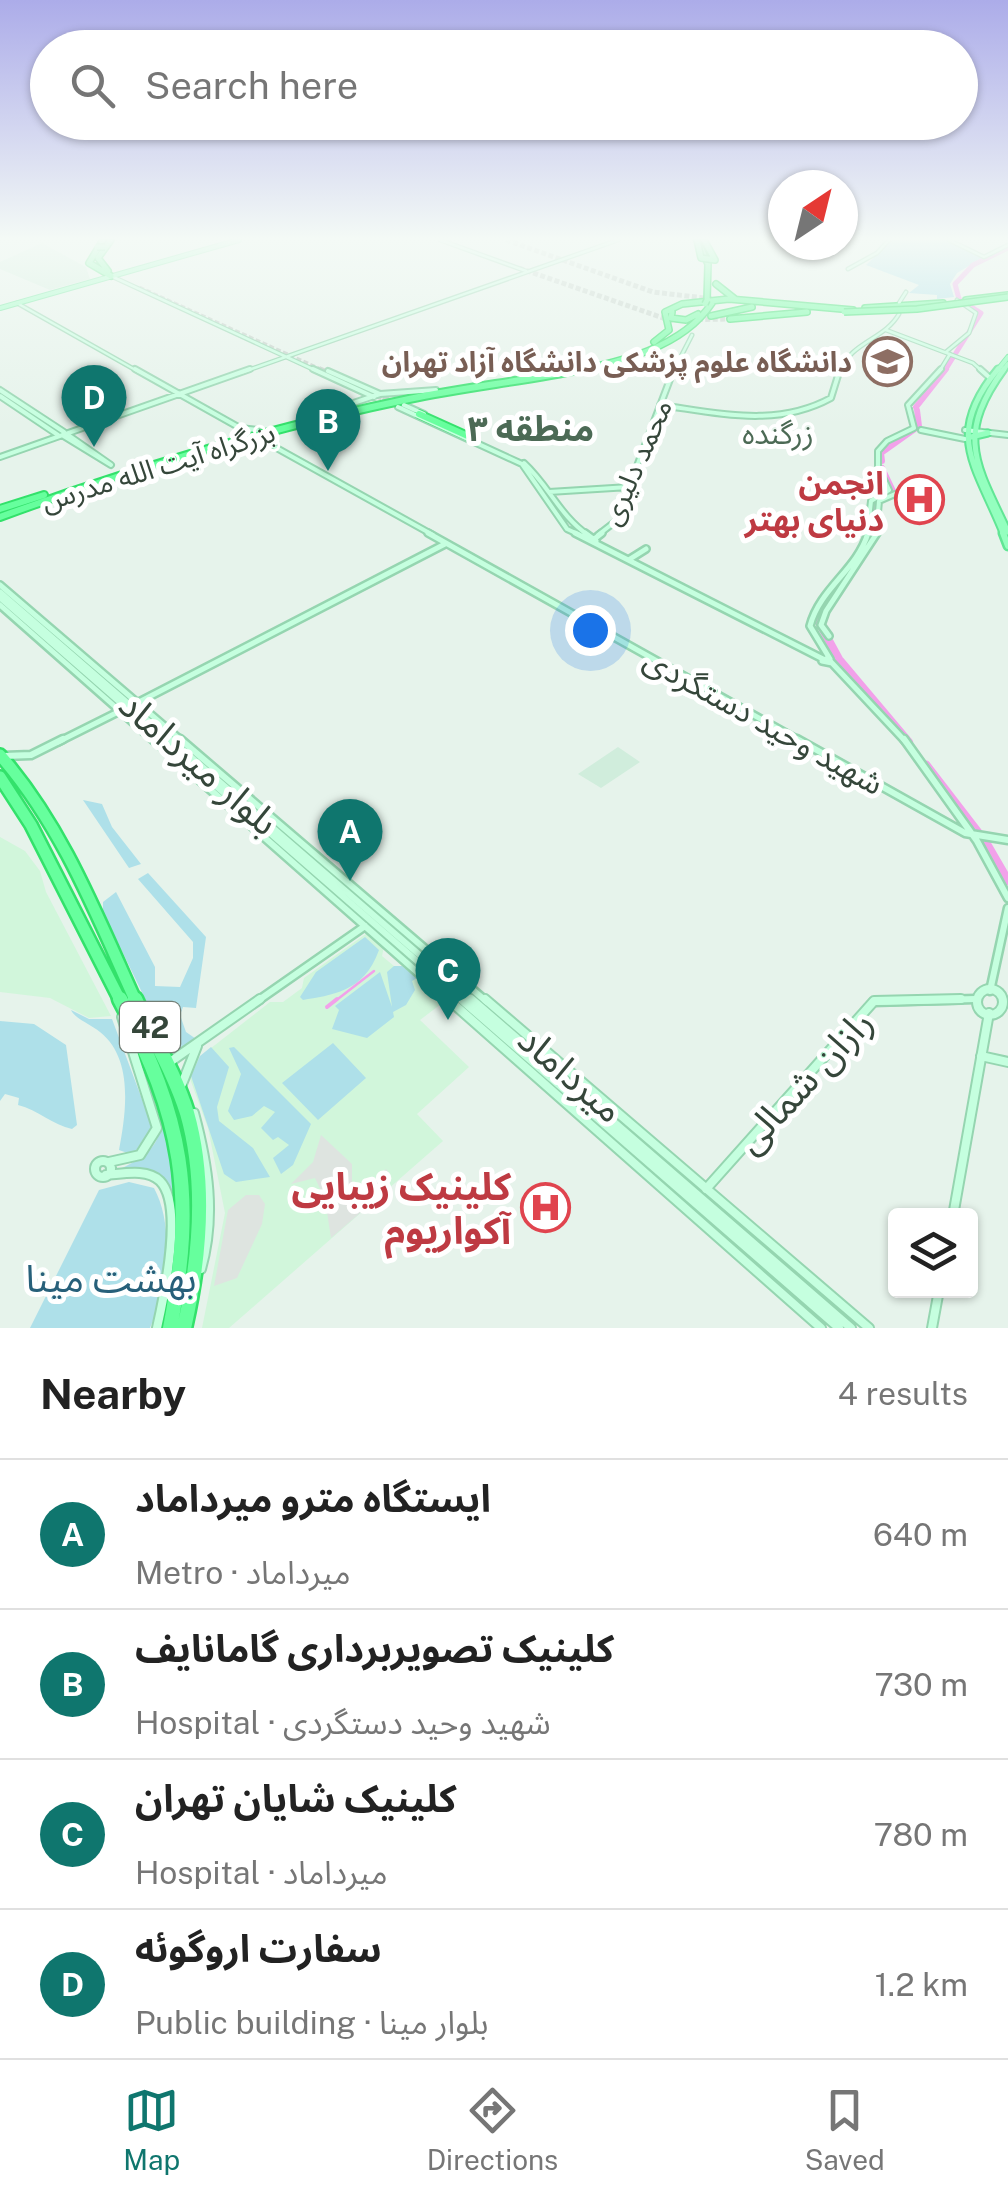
<!DOCTYPE html>
<html lang="en">
<head>
<meta charset="utf-8">
<style>
  body { margin:0; font-family:"Public Sans","Noto Sans Arabic",sans-serif; background:#f6f6f6; color:#222 }
  .controls { position:absolute; right:30px; bottom:30px; display:grid; overflow:hidden; border-radius:10px; box-shadow:0 2px 8px #0004 }
  .controls button { width:90px; height:90px; display:grid; place-items:center; padding:0; border:0; border-bottom:2px solid #e0e0e0; background:#fff; color:#222; font:50px sans-serif }
  .compass { position:absolute; left:768px; top:170px; width:90px; height:90px; border-radius:50%; background:#fff; box-shadow:0 2px 8px #0004; rotate:35deg }
  .you { position:absolute; left:590px; top:630px; width:35px; height:35px; margin:-25px; border:8px solid #fff; border-radius:50%; background:#1a73e8; box-shadow:0 0 0 15px #1a73e833 }
  .badge { display:grid; place-items:center; width:65px; height:65px; border-radius:50%; background:#0f766e; color:#fff; font-size:32px; font-weight:700 }
  .pin { position:absolute; translate:-50% -82px; filter:drop-shadow(0 2px 5px #0008) }
  .pin::after { content:''; position:absolute; top:52px; width:35px; height:30px; background:inherit; clip-path:polygon(0 0,100% 0,50% 100%) }
  .list { margin:0; padding:0; list-style:none }
  h2 { display:flex; justify-content:space-between; align-items:center; height:130px; margin:0; padding:0 40px; font-size:42px }
  h2 small { font-size:32px; font-weight:400; color:#767676 }
  .list li { display:grid; grid-template-columns:65px 1fr auto; gap:30px; align-items:center; box-sizing:border-box; height:150px; padding:0 40px; border-top:2px solid #e0e0e0 }
  .list b { display:block; font-size:38px; white-space:nowrap }
  .list p { margin:0; font-size:32px; white-space:nowrap; color:#767676 }
  .list em { font-size:32px; font-style:normal; color:#767676 }
  .icon { flex:none; width:55px; height:55px; fill:none; stroke:currentColor; stroke-width:2; stroke-linecap:round; stroke-linejoin:round }
  .map { position:relative; flex:none; width:1008px; height:1328px; overflow:hidden }
  .search { position:absolute; background:#fff; box-shadow:0 2px 8px #0004; left:30px; right:30px; top:30px; height:110px; display:flex; align-items:center; gap:25px; box-sizing:border-box; padding:0 35px; border-radius:55px; color:#767676; font-size:38px }
  .sheet { height:730px; background:#fff }
  nav { display:flex; justify-content:space-around; align-items:center; box-sizing:border-box; height:140px; border-top:2px solid #e0e0e0; background:#fff; font-size:28px; color:#767676 }
  nav a { display:grid; justify-items:center; gap:5px }
  nav .on { color:#0f766e }
  .map>svg:first-child { display:block }
  .commercial { fill:#d1f6db }
  .education { fill:#d0eddc }
  .green { fill:#aee0e9 }
  .parking { fill:#dee4e0 }
  .lines { fill:none; stroke-linecap:round; stroke-linejoin:round }
  .stream-far1 { stroke:#f2a1ea; stroke-width:2.5 }
  .stream { stroke:#f2a1ea; stroke-width:4 }
  .river-far3 { stroke:#f2a1ea; stroke-width:5 }
  .river-far2 { stroke:#f2a1ea; stroke-width:6 }
  .river-far1 { stroke:#f2a1ea; stroke-width:8 }
  .river { stroke:#f2a1ea; stroke-width:9 }
  .secondary-tunnel { stroke:#c3d0c8; stroke-width:4; stroke-dasharray:4 2.5; stroke-linecap:butt }
  .highway-tunnel-far1 { stroke:#c3d0c8; stroke-width:5; stroke-dasharray:5 2.5; stroke-linecap:butt }
  .highway-tunnel { stroke:#c3d0c8; stroke-width:6; stroke-dasharray:6 4; stroke-linecap:butt }
  .secondary-far4-casing { stroke:#95d5b0; stroke-width:5 }
  .secondary-far3-casing { stroke:#95d5b0; stroke-width:8 }
  .secondary-far2-casing { stroke:#95d5b0; stroke-width:10 }
  .secondary-far1-casing { stroke:#95d5b0; stroke-width:11 }
  .secondary-casing { stroke:#95d5b0; stroke-width:12 }
  .primary-far2-casing { stroke:#61e695; stroke-width:6 }
  .primary-far1-casing { stroke:#61e695; stroke-width:9 }
  .primary-casing { stroke:#61e695; stroke-width:11 }
  .highway-far3-casing { stroke:#33e16b; stroke-width:8 }
  .highway-far2-casing { stroke:#33e16b; stroke-width:10 }
  .highway-far1-casing { stroke:#33e16b; stroke-width:16 }
  .highway-casing { stroke:#33e16b; stroke-width:19 }
  .secondary-far4 { stroke:#c5ffdf; stroke-width:2.5 }
  .secondary-far3 { stroke:#c5ffdf; stroke-width:4 }
  .secondary-far2 { stroke:#c5ffdf; stroke-width:5 }
  .secondary-far1 { stroke:#c5ffdf; stroke-width:6 }
  .secondary { stroke:#c5ffdf; stroke-width:8 }
  .primary-far2 { stroke:#94ffbf; stroke-width:4 }
  .primary-far1 { stroke:#94ffbf; stroke-width:5 }
  .primary { stroke:#94ffbf; stroke-width:6 }
  .highway-far3 { stroke:#66ff9d; stroke-width:5 }
  .highway-far2 { stroke:#66ff9d; stroke-width:6 }
  .highway-far1 { stroke:#66ff9d; stroke-width:11 }
  .highway { stroke:#66ff9d; stroke-width:14 }
  .highway-bridge-casing { stroke:#33e16b; stroke-width:8; stroke-linecap:butt }
  .highway-bridge { stroke:#66ff9d; stroke-width:5 }
  .labels { text-anchor:middle; dominant-baseline:central; stroke-width:10; stroke-linejoin:round; paint-order:stroke }
  .far-education-label { font-size:28px; font-weight:bold; fill:#785e54; stroke:#fff; text-anchor:end }
  .far-street-label { font-size:28px; fill:#35463a; stroke:#fff }
  .far-neighbourhood-label { font-size:30px; fill:#4c6a55; stroke:#fff }
  .shield { fill:#fff; stroke:#727e75; stroke-width:2.5 }
  .shield-label { font-size:30px; font-weight:bold; fill:#35463a }
  .health-label { font-size:32px; font-weight:bold; fill:#be3a42; stroke:#fff; text-anchor:end }
  .street-label { font-size:32px; fill:#35463a; stroke:#fff }
  .far-district-label { font-size:35px; font-weight:bold; fill:#4c6a55; stroke:#fff }
  .near-street-label { font-size:38px; fill:#35463a; stroke:#fff }
  .near-health-label { font-size:38px; font-weight:bold; fill:#be3a42; stroke:#fff; text-anchor:end }
  .near-park-label { font-size:38px; fill:#27607a; stroke:#fff }
</style>
</head>
<body>
<div class="map">
<svg width="1008" height="1328" viewBox="0 0 1008 1328">
  <rect width="100%" height="100%" fill="#e6f3eb"/>
  <path class="commercial" d="M0,837L25,851L40,871L46,892L111,1016L89,1018L50,998L0,992Z
    M367,933L384,947L382,956L394,966H402L445,1001L420,1020L469,1067L417,1114L443,1141L229,1328H202L225,1213L208,1128L189,1076L192,1063L270,1002H283L302,988L304,978Z"/>
  <path class="education" d="M42,243L86,267L90,279L50,290L0,269V262Z
    M618,747L640,762L601,788L578,774Z"/>
  <path class="green" d="M892,240H946L982,258L957,273L950,284L954,297L937,299V295L909,293L919,285L866,265Z
    M83,800L102,804L112,827L141,864L129,868Z
    M148,873L206,937L196,1008L183,1007L180,1015L186,1032L199,1041L177,1054L168,1046L103,912V902L116,892L155,967V986L180,987L193,958V942L138,879Z
    M365,937L379,950C364,993 330,995 303,1000L300,997L316,972Z
    M394,966H402L417,978L412,981L415,990L406,1005L393,1012L394,1017L367,1038L332,1029L339,1010L335,1006L380,972L392,1007L387,972Z
    M71,1010L89,1019H112L152,1126L133,1155L119,1150C126,1113 134,1059 100,1032C90,1024 74,1018 71,1010Z
    M0,1021L34,1024L66,1045L77,1125L72,1129C53,1125 38,1110 18,1105L19,1098L5,1094L0,1101Z
    M333,1043L366,1078L318,1120L282,1083Z
    M211,1047L229,1067L217,1107L219,1121L253,1148L270,1177L236,1182L224,1174L191,1076L200,1056Z
    M234,1047L311,1124L293,1165L281,1174L273,1158L289,1145L278,1137L273,1140L261,1128L275,1112L264,1106L252,1116L234,1120L228,1111L241,1074L229,1048Z
    M148,1074C193,1174 180,1221 167,1325H161C168,1288 193,1199 157,1173L120,1169C173,1145 164,1121 144,1075Z
    M129,1182L154,1188C175,1227 167,1288 150,1328H30L99,1190Z"/>
  <path class="parking" d="M321,1135L352,1164V1182L362,1203L366,1190L386,1169L390,1174L374,1201L331,1238L325,1199L315,1178L291,1184L313,1162Z
    M246,1195H259L265,1204L262,1224L237,1278L214,1286L228,1210Z"/>
  <g class="lines">
    <path class="stream-far1" d="M334,1002L374,971"/>
    <path class="stream" d="M327,1007L337,999"/>
    <path class="river-far3" d="M944,372L981,313L959,299L955,284L973,265L1008,248"/>
    <path class="river-far2" d="M916,407L946,369
      M882,461L881,453L919,426L917,410
      M871,535L877,520L873,503L893,491L882,468"/>
    <path class="river-far1" d="M866,549L872,533
      M815,615L839,659L909,742"/>
    <path class="river" d="M926,765L986,843L1008,881"/>
    <path class="secondary-tunnel" d="M372,394L403,409"/>
    <path class="highway-tunnel-far1" d="M506,240L653,292L713,299
      M519,268L669,320L730,319
      M139,288L325,372"/>
    <path class="highway-tunnel" d="M319,369L419,414"/>
    <defs>
      <path id="secondary-far4" d="M440,240L526,271
        M949,240L984,257L1008,245
        M848,269L877,253L889,240
        M111,276L319,372
        M17,303L139,372
        M899,303L906,292
        M886,330L973,363L983,372
        M946,352L969,333L976,313L957,300
        M243,372L618,240
        M673,372L692,335
        M839,372C852,341 884,340 899,314
        M939,372L950,354"/>
      <path id="secondary-far3" d="M135,369L240,428L257,430
        M313,369L374,397
        M980,369L990,378
        M328,371L380,394
        M0,390L64,432
        M0,396L58,435
        M404,405L424,414
        M660,405C719,413 776,428 831,398L840,369
        M398,407L522,464L567,529L580,535
        M318,415L380,394L436,390
        M921,430L965,439
        M965,430L1008,435
        M62,435L111,465L68,435
        M249,439L264,441L433,535
        M0,457L250,369
        M524,463C549,486 560,516 588,535
        M549,492L629,487
        M598,535L616,521L674,369
        M867,535L871,501L889,490L878,467V451L887,441L914,428L908,405L941,369
        M876,535L879,501L895,494"/>
      <path id="secondary-far2" d="M428,533L802,742
        M575,533L823,659
        M585,533L596,541
        M593,540L602,533
        M630,559L646,549
        M0,585L183,742
        M0,592L173,742
        M0,598L165,742
        M0,605L155,742
        M829,636L821,625L826,611L877,533
        M828,658L832,663L822,661Z
        M830,659L810,626C820,588 857,570 868,533
        M832,663L906,742
        M137,703L445,544
        M58,742L120,711"/>
      <path id="secondary-far1" d="M153,739L451,1002
        M162,739L464,1002
        M170,739L474,1002
        M180,739L487,1002
        M797,739L965,833L1008,840
        M904,739L977,841L1008,898
        M4,756L31,755L63,739
        M990,991L1008,908
        M256,1002L365,926
        M873,1002L975,999"/>
      <path id="secondary" d="M977 1002a13 13 0 1 1 26 0a13 13 0 1 1-26 0Z
        M448,999L821,1328
        M461,999L839,1328
        M471,999L851,1328
        M485,999L869,1328
        M981,1056L1008,1062
        M170,1062L260,999
        M182,1084L197,1046
        M194,1113C208,1165 216,1216 201,1269
        M95 1169a8 8 0 1 1 16 0a8 8 0 1 1-16 0Z
        M109,1162L140,1155L157,1128L122,1017
        M106,1175C122,1174 147,1168 160,1181C184,1205 164,1297 157,1328
        M706,1189L874,1001L961,999
        M953,1216L989,1013
        M932,1328L939,1290"/>
      <path id="primary-far2" d="M0,308L239,240
        M996,372L1008,357
        M1002,372L1008,364"/>
      <path id="primary-far1" d="M998,369C943,435 976,465 1004,535
        M1004,369C955,436 976,464 1008,532
        M971,437L988,433"/>
      <path id="primary" d="M1003,533L1008,546"/>
      <path id="highway-far3" d="M103,240L89,263L111,276
        M697,240L708,264L707,300
        M108,271L98,258L111,240
        M716,284L735,299
        M966,300L1008,295
        M865,308L943,303
        M672,312L671,318L686,320L698,314
        M711,316L752,307
        M730,319L807,312
        M654,342L669,330L665,312L682,304L729,299L853,310
        M569,372C620,362 682,348 712,303"/>
      <path id="highway-far2" d="M419,414L470,437
        M0,509L44,495
        M0,517C133,468 270,428 409,399C466,387 525,381 582,369"/>
      <path id="highway-far1" d="M0,755C63,827 97,916 136,1002
        M0,777L31,825L121,1002"/>
      <path id="highway" d="M120,999C183,1119 196,1195 170,1328
        M135,999C152,1036 175,1074 187,1113C207,1183 200,1258 184,1328"/>
    </defs>
    <use href="#secondary-far4" class="secondary-far4-casing"/>
    <use href="#secondary-far3" class="secondary-far3-casing"/>
    <use href="#secondary-far2" class="secondary-far2-casing"/>
    <use href="#secondary-far1" class="secondary-far1-casing"/>
    <use href="#secondary" class="secondary-casing"/>
    <use href="#primary-far2" class="primary-far2-casing"/>
    <use href="#primary-far1" class="primary-far1-casing"/>
    <use href="#primary" class="primary-casing"/>
    <use href="#highway-far3" class="highway-far3-casing"/>
    <use href="#highway-far2" class="highway-far2-casing"/>
    <use href="#highway-far1" class="highway-far1-casing"/>
    <use href="#highway" class="highway-casing"/>
    <use href="#secondary-far4" class="secondary-far4"/>
    <use href="#secondary-far3" class="secondary-far3"/>
    <use href="#secondary-far2" class="secondary-far2"/>
    <use href="#secondary-far1" class="secondary-far1"/>
    <use href="#secondary" class="secondary"/>
    <use href="#primary-far2" class="primary-far2"/>
    <use href="#primary-far1" class="primary-far1"/>
    <use href="#primary" class="primary"/>
    <use href="#highway-far3" class="highway-far3"/>
    <use href="#highway-far2" class="highway-far2"/>
    <use href="#highway-far1" class="highway-far1"/>
    <use href="#highway" class="highway"/>
    <defs>
      <path id="highway-bridge" d="M697,240L701,258L715,260L704,240
        M97,247H105
        M705,304L707,300
        M844,312L917,309L1008,297"/>
    </defs>
    <use href="#highway-bridge" class="highway-bridge-casing"/>
    <use href="#highway-bridge" class="highway-bridge"/>
  </g>
  <linearGradient id="sky" x2="0" y2="1"><stop stop-color="#acace9"/><stop offset="0.56" stop-color="#f4faf6"/><stop offset="1" stop-color="#f4faf6" stop-opacity="0"/></linearGradient>
  <rect width="1008" height="426" fill="url(#sky)"/>
  <defs>
    <symbol id="university-ring" viewBox="-11 -11 22 22"><circle r="9.5" fill="#fff" stroke="#8d6e63" stroke-width="1.5"/><path d="M0-5L7-2L0 1L-7-2ZM-4 1L0 2.5L4 1V4Q0 6-4 4Z" fill="#8d6e63"/></symbol>
    <symbol id="hospital-ring" viewBox="-11 -11 22 22"><circle r="9.5" fill="#fff" stroke="#e0444e" stroke-width="1.5"/><path d="M-5-5h3v3.5h4V-5h3V5h-3V1.5h-4V5h-3Z" fill="#e0444e"/></symbol>
  </defs>
  <g fill-rule="evenodd">
    <use href="#university-ring" x="860" y="334" width="55" height="55"/>
    <use href="#hospital-ring" x="892" y="472" width="55" height="55"/>
    <use href="#hospital-ring" x="518" y="1180" width="55" height="55"/>
  </g>
  <g class="labels">
    <g class="far-education-label">
      <text x="852" y="361">دانشگاه علوم پزشکی دانشگاه آزاد تهران</text>
    </g>
    <g class="far-street-label">
      <text transform="translate(636 462) rotate(-66)">محمد دلیری</text>
      <text transform="translate(158 466) rotate(-17)">بزرگراه آیت الله مدرس</text>
    </g>
    <g class="far-neighbourhood-label">
      <text x="778" y="433">زرگنده</text>
    </g>
    <rect class="shield" x="120" y="1002" width="60" height="50" rx="8"/>
    <g class="shield-label">
      <text x="150" y="1027">42</text>
    </g>
    <g class="health-label">
      <text x="884" y="482">انجمن<tspan x="884" dy="37">دنیای بهتر</tspan></text>
    </g>
    <g class="street-label">
      <text transform="translate(764 721) rotate(29)">شهید وحید دستگردی</text>
    </g>
    <g class="far-district-label">
      <text x="531" y="428">منطقه ۳</text>
    </g>
    <g class="near-street-label">
      <text transform="translate(199 763) rotate(41)">بلوار میرداماد</text>
      <text transform="translate(571 1074) rotate(41)">میرداماد</text>
      <text transform="translate(804 1081) rotate(-47)">رازان شمالی</text>
    </g>
    <g class="near-health-label">
      <text x="511" y="1186">کلینیک زیبایی<tspan x="511" dy="44">آکواریوم</tspan></text>
    </g>
    <g class="near-park-label">
      <text x="111" y="1278">بهشت مينا</text>
    </g>
  </g>
</svg>
<div class="controls">
<button><svg class="icon" aria-label="layers" viewBox="0 0 24 24"><path d="M12 4l9 5-9 5-9-5zM3 14l9 5 9-5"/></svg></button>
</div>
<svg class="compass" viewBox="-18 -18 36 36"><path d="M0-13l5 13h-10z" fill="#e53935"/><path d="M0 13l5-13h-10z" fill="#767676"/></svg>
<div class="you"></div>
<div class="pin badge" style="left:350px;top:881px">A</div>
<div class="pin badge" style="left:328px;top:471px">B</div>
<div class="pin badge" style="left:448px;top:1020px">C</div>
<div class="pin badge" style="left:94px;top:447px">D</div>
<div class="search"><svg class="icon" aria-label="search" viewBox="0 0 24 24"><circle cx="10" cy="10" r="6"/><path d="M15 15l6 6"/></svg>Search here</div>
</div>
<section class="sheet">
<h2>Nearby<small>4 results</small></h2>
<ul class="list">
<li><span class="badge">A</span><div><b>ایستگاه مترو میرداماد</b><p>Metro · میرداماد</p></div><em>640 m</em></li>
<li><span class="badge">B</span><div><b>کلینیک تصویربرداری گامانایف</b><p>Hospital · شهید وحید دستگردی</p></div><em>730 m</em></li>
<li><span class="badge">C</span><div><b>کلینیک شایان تهران</b><p>Hospital · میرداماد</p></div><em>780 m</em></li>
<li><span class="badge">D</span><div><b>سفارت اروگوئه</b><p>Public building · بلوار مینا</p></div><em>1.2 km</em></li>
</ul>
</section>
<nav>
<a class="on"><svg class="icon" aria-label="map" viewBox="0 0 24 24"><path d="M3 6l6-2 6 2 6-2v14l-6 2-6-2-6 2zM9 4v14M15 6v14"/></svg>Map</a>
<a><svg class="icon" aria-label="directions" viewBox="0 0 24 24"><path d="M12 3l9 9-9 9-9-9zM9 14v-3h6M13 9l2 2-2 2"/></svg>Directions</a>
<a><svg class="icon" aria-label="saved" viewBox="0 0 24 24"><path d="M7 4h10v16l-5-4-5 4z"/></svg>Saved</a>
</nav>
</body>
</html>
